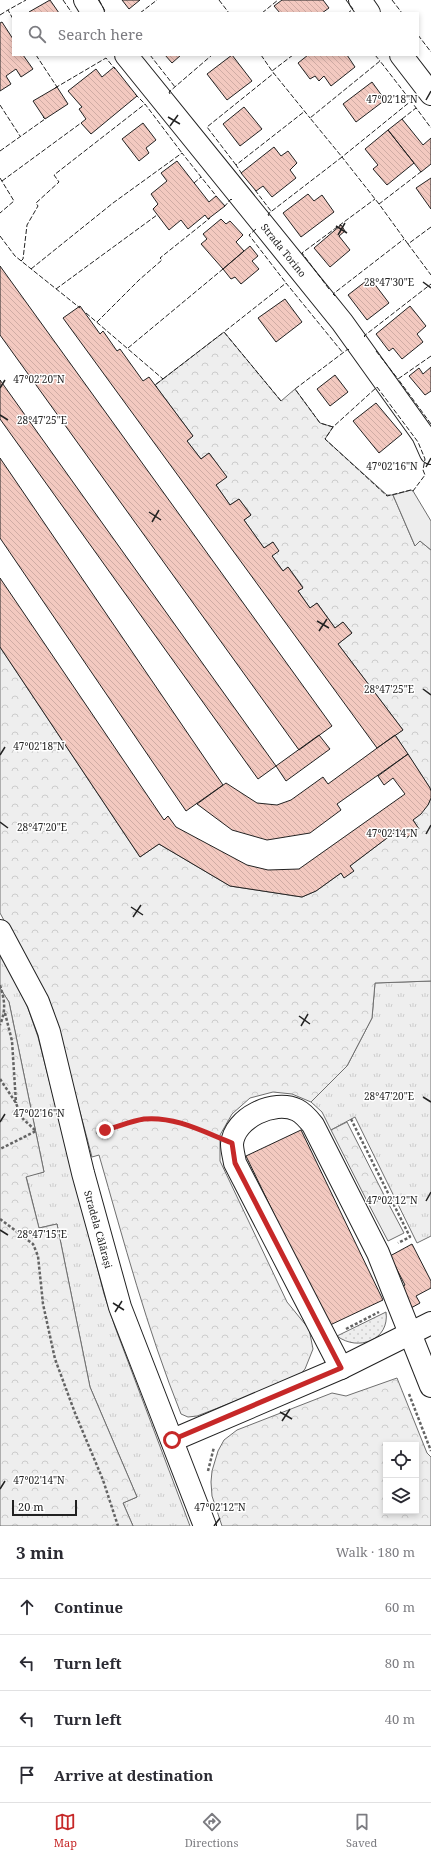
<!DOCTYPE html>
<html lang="en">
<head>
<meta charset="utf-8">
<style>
  body { margin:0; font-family:"Noto Serif",serif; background:#f7f7f7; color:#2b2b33 }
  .controls { position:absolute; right:12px; bottom:12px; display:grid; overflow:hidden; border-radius:0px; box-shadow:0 2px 6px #0003 }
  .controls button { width:36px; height:36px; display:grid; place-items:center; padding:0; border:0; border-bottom:1px solid #e1e1e2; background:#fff; color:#2b2b33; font:20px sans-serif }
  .scale { position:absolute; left:12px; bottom:10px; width:65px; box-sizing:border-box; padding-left:4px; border:2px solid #222; border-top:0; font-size:11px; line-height:14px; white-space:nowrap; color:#222; -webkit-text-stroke:3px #fff; paint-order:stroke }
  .stop { position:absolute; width:12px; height:12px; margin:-9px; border:3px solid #c62828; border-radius:50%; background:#fff }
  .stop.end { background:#c62828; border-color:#fff; box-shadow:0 1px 4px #0008 }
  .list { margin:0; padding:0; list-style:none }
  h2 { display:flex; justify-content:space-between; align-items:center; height:52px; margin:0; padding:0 16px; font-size:17px }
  h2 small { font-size:13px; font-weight:400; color:#7c7c81 }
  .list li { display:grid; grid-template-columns:26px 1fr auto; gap:12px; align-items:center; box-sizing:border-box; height:56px; padding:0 16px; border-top:1px solid #e1e1e2 }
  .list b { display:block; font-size:15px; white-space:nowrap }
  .list em { font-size:13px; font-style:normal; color:#7c7c81 }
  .icon { flex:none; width:22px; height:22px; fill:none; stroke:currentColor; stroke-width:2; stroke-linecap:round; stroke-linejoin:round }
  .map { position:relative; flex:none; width:431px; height:1526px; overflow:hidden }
  .search { position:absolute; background:#fff; box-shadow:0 2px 6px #0003; left:12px; right:12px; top:12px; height:44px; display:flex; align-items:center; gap:10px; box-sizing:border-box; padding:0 14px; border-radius:0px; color:#7c7c81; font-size:15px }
  .sheet { height:276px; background:#fff }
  nav { display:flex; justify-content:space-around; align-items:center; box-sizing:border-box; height:56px; border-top:1px solid #e1e1e2; background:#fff; font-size:11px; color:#7c7c81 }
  nav a { display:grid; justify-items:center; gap:2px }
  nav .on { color:#c62828 }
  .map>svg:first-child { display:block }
  .grass { fill:url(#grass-tufts); stroke:#6f6f6f }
  .forest { fill:url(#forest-crowns); stroke:#6f6f6f; fill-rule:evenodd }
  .garden { fill:url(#garden-dots); stroke:#6f6f6f }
  .parking { fill:#ededed; stroke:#6f6f6f }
  .building { fill:url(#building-back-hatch); stroke:#222 }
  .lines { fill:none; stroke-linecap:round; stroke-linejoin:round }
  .minor-casing { stroke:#222; stroke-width:24 }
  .major-casing { stroke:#222; stroke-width:24 }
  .path { stroke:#646464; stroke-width:2.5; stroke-dasharray:3 2; stroke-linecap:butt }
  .minor { stroke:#fff; stroke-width:22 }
  .major { stroke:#fff; stroke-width:22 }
  .fence { stroke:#222; stroke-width:1; stroke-dasharray:5 2; stroke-linecap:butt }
  .route { stroke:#c62828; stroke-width:5 }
  .ticks { fill:none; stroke:#222; stroke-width:1.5 }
  .labels { text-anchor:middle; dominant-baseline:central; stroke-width:3; stroke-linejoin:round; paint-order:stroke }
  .street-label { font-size:10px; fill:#222; stroke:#fff }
  .ticks-label { font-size:10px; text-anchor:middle; fill:#222; stroke:#fff; stroke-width:3; stroke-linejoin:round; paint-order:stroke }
</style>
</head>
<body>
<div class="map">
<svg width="431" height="1526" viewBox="0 0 431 1526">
  <defs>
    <pattern id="grass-tufts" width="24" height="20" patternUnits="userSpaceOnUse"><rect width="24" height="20" fill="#eee"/><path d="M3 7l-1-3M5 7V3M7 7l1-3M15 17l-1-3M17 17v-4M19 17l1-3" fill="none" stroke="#ccc"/></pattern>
    <pattern id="forest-crowns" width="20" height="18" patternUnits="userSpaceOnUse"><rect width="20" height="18" fill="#eee"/><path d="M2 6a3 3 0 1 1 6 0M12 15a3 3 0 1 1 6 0" fill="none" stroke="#ccc"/></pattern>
    <pattern id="garden-dots" width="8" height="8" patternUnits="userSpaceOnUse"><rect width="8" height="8" fill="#eee"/><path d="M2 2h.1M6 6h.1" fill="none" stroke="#ccc" stroke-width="1.8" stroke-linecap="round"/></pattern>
    <pattern id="building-back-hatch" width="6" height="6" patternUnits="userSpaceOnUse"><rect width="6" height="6" fill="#f3c9c0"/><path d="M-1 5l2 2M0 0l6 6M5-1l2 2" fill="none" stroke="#d0aca5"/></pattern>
  </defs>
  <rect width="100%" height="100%" fill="#fff"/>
  <path class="grass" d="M0,947L21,988L38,1037L104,1294L115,1327L190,1526H133L123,1503L137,1497L90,1387L57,1224L39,1228L26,1176L44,1172L9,1002L0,988Z
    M431,981V1236L417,1243L355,1117L331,1130L322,1112L311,1102L347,1066L372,1018L375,983Z"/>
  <path class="forest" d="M224,332L281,401L295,389L320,423L333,427L325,439L387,495H393L415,546L420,541L431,550V791L430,788L395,735L403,730L338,644L352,633L343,622L335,628L317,603L310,608L298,591L303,587L288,567L283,571L272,556L273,542L264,548L244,520L251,515L239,499L230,505L216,485L226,477L209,453L201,459L187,441L193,436L155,385Z
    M0,647L140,857L159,844L230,886L302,897L316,891L341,873L344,877L353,871L350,866L399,829L406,838L419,829L413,820L428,805L431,798V981L375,983L372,1018L347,1066L311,1102L292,1094L273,1092L250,1098L232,1114L220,1135V1161L287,1302L309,1329L313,1349L305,1369L298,1377L197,1416L188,1417L181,1414C147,1329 124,1242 99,1155L92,1157L53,1010L0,913Z
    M0,988L9,1002L44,1172L26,1177L39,1228L57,1224L90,1387L137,1497L123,1503L133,1526H0Z
    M347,1122L385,1197L372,1204L367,1201L331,1130Z
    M397,1378L427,1453L431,1457V1526H222L212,1496L211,1482L212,1471L218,1451L224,1440L237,1430L332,1393L346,1396ZM386,1445H416V1511H386Z"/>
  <path class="garden" d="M386,1312C390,1340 358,1352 337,1336Z"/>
  <path class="parking" d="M411,490L413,491L431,521V550L420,541L415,546L393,495Z
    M385,1197L404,1233L388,1241L367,1201L372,1204Z"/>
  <path class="building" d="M50,0L59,13H29V12Z
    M122,0H140L129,9Z
    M282,0H323L329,8L322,13H280L274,6Z
    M2,22L13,39V55H23L33,69L21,77L16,69L6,76L11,84L0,91V23Z
    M165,55H181L172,63Z
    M232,55L252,81L227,100L207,74Z
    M308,55H347L355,67L331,86L324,76L319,81L315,76L310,79L298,63Z
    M114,67L137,96L91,134L81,123L86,119L79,109L82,107L68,91L96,69L102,77Z
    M372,82L385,100L356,122L343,104Z
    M57,87L68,104L45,119L33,101Z
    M244,107L262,129L240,146L223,124Z
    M402,119L423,145L431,138V164L421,172L388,130Z
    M143,123L156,140L146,148L149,153L139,161L122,139Z
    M388,130L414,163L387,185L373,169L378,165L365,149Z
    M274,147L281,156L288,151L297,163L290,170L296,178L272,197L263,186L256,191L241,173Z
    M177,161L209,202L216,196L225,206L208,219L205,215L188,229L181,220L169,230L153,209L158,204L151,194L167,181L161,173Z
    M431,178V209L416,188Z
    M308,194L314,201L322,195L334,212L301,237L283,213Z
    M221,219L226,224L230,221L243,235L236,242L244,251L223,269L201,244L207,239L203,234Z
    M341,225L345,231L339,236L350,250L330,267L314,248Z
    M250,246L258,256L252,261L259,269L241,284L235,277L231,279L223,269Z
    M0,266L332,726L299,750L0,335Z
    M370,278L389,303L367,320L348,295Z
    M285,299L302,322L276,342L258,318Z
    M80,306L100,334L103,331L117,351L120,349L143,381L149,377L193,436L187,441L201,459L209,453L227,477L216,485L230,505L239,499L251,515L244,520L264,548L273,542L279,551L272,556L283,571L288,567L303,588L298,591L310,608L317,603L335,628L343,622L352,633L338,644L403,730L377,748L63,318Z
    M410,306L426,326L417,334L423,342L402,359L393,348L389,351L376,334Z
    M431,367V391L425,395L409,376L419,368L423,374Z
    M335,375L348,392L330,406L317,389Z
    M0,380L276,766L258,779L0,419Z
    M376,403L402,434L379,453L353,421Z
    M0,458L223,785L186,811L0,538Z
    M0,578L164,820L168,816L176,827L247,865L268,870L299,869L405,794L393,778L384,785L378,776L408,754L430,788L431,791V798L428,805L421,814L413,820L419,829L406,838L399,829L350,866L354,871L344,878L341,873L316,891L302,897L230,886L159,844L140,857L0,647Z
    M319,735L330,749L286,781L276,766Z
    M395,735L408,754L337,804L341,810L310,833L267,840L232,830L197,804L226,783L257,803L277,805L291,800L323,777L328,784Z
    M301,1130L383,1300L328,1326L246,1156Z
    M412,1244L431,1281V1288L416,1296L420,1303L411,1308L400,1288L405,1285L390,1256Z"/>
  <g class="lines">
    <defs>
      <g id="minor">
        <path d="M85,0L93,13"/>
        <path id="s1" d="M126,55L342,322L423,435L431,453"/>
        <path id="s2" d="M0,931L38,1002L49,1032L83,1173L120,1307L205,1526"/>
        <path d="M341,1368L235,1163C234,1157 232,1150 232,1144C234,1118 274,1099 297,1110C303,1113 309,1120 313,1125L378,1253L431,1386"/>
        <path d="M173,1440L341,1368L431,1323"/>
      </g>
      <path id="major" d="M360,0L369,13
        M401,55L431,94"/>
    </defs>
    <use href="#minor" class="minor-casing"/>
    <use href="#major" class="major-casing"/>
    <path class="path" d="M0,985C5,1001 6,1010 0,1025
      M5,1013L12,1041L16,1103
      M0,1079L16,1103L21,1117L36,1131L0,1149
      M351,1119L410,1237L398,1243
      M96,1133C115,1127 136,1118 156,1119C176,1119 195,1128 213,1135
      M0,1219L33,1244L38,1256L43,1304L55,1359L75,1413L103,1480L118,1526
      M346,1329L379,1312
      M409,1394L431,1451
      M208,1471L214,1447"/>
    <use href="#minor" class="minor"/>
    <use href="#major" class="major"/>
    <path class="fence" d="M63,0L72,13
      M99,0L106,13
      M219,0L229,13
      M346,0L353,9L348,13
      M392,0L402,13
      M140,13L157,0
      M262,13L278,0
      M0,15L8,10
      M13,19L8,10L26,0
      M418,35L431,52
      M36,55L57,87
      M150,55L175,87
      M261,55L272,71
      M293,55L272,71L310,118
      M375,55L380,61
      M55,88L106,58L115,69
      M135,94L145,104
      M170,94L169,92L212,55
      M0,105L20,136
      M402,119L416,108
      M0,151L45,119L43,117
      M236,165L207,127L274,73
      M242,174L236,165L305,111
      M0,178L14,201L0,213
      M2,181L81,123
      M194,183L201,177
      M255,190L271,211
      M379,204L342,157L411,101L431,128
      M224,207L231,199L232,200
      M269,216L268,214L342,157L310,118L380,61L411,101
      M431,227L408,244L431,275
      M256,229L249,235L286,283
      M0,236L15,256L80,308
      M408,244L379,204L422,171
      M21,261L23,259L27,225L38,206L36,203L59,182L54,175L145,104L182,153
      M31,269L113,203L182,153L217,197
      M56,289L157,215
      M329,289L302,253L375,199
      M335,296L333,294L404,239
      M86,313L163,379L155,385L157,387
      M97,322L139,280L162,260L160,258L210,218
      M365,337L364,336L431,284
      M128,348L223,269
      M376,351L398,379
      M431,356L398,379L431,424
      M163,379L224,332
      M377,387L418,442L425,459L423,470L425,475L413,491L411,490L387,496L325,439L333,427Z
      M281,401L224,332L286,283L343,353
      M333,427L320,423L295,389L348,349L349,350"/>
  </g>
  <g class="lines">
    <path class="route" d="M105,1130C117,1127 131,1121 144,1119C175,1116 204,1132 232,1143L235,1163L341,1368L172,1440"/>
  </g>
  <path class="ticks" d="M426,100L431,91M168,117L180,124M170,126L178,115M336,226L347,233M338,235L345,223M423,282L431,288M0,388L5,380M0,415L8,420M426,467L431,458M149,512L161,520M152,522L159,510M317,621L329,628M319,631L327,619M423,689L431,695M0,755L5,747M0,822L8,828M426,834L431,825M131,907L143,915M133,917L141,905M299,1016L310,1024M301,1026L308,1014M423,1097L431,1102M0,1122L5,1114M426,1201L431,1192M0,1230L8,1235M113,1303L124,1310M115,1312L122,1301M280,1412L292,1419M282,1421L290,1409M0,1489L5,1481M214,1526L220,1518"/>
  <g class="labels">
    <g class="street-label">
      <text stroke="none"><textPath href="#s1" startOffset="251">Strada Torino</textPath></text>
      <text stroke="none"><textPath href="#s2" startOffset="316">Stradela Călărași</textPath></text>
    </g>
  </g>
  <g class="ticks-label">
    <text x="392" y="103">47°02'18"N</text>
    <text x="389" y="286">28°47'30"E</text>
    <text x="39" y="383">47°02'20"N</text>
    <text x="42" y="424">28°47'25"E</text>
    <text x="392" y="470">47°02'16"N</text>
    <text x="389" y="693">28°47'25"E</text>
    <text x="39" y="750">47°02'18"N</text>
    <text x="42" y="831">28°47'20"E</text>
    <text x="392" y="837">47°02'14"N</text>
    <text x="389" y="1100">28°47'20"E</text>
    <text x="39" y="1117">47°02'16"N</text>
    <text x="392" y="1204">47°02'12"N</text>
    <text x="42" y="1238">28°47'15"E</text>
    <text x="39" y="1484">47°02'14"N</text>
    <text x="220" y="1511">47°02'12"N</text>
  </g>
</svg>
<div class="controls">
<button><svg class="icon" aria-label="locate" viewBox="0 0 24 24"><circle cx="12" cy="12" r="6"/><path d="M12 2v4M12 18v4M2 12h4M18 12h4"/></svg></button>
<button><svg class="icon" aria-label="layers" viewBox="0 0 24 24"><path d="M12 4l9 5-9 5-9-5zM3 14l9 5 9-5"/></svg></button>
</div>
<div class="scale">20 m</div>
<div class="stop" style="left:172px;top:1440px"></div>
<div class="stop end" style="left:105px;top:1130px"></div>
<div class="search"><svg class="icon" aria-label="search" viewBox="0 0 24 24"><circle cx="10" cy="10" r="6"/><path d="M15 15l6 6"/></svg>Search here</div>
</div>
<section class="sheet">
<h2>3 min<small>Walk · 180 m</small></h2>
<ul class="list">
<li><svg class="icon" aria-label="ahead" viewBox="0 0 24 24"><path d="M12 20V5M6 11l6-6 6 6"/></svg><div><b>Continue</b></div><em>60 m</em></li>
<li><svg class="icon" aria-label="left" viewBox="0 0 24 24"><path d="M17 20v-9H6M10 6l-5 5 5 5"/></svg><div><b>Turn left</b></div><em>80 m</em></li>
<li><svg class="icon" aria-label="left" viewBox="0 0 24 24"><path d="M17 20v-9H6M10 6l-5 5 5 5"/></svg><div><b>Turn left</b></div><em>40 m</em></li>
<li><svg class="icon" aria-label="arrive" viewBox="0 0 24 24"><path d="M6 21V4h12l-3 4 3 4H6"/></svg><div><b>Arrive at destination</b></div></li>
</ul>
</section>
<nav>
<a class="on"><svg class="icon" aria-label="map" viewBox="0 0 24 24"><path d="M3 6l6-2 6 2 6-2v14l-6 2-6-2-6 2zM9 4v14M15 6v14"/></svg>Map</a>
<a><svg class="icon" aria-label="directions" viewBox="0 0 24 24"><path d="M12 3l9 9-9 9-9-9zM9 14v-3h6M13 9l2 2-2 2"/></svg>Directions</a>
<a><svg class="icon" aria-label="saved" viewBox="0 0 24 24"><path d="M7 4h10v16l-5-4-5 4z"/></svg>Saved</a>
</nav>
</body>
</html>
